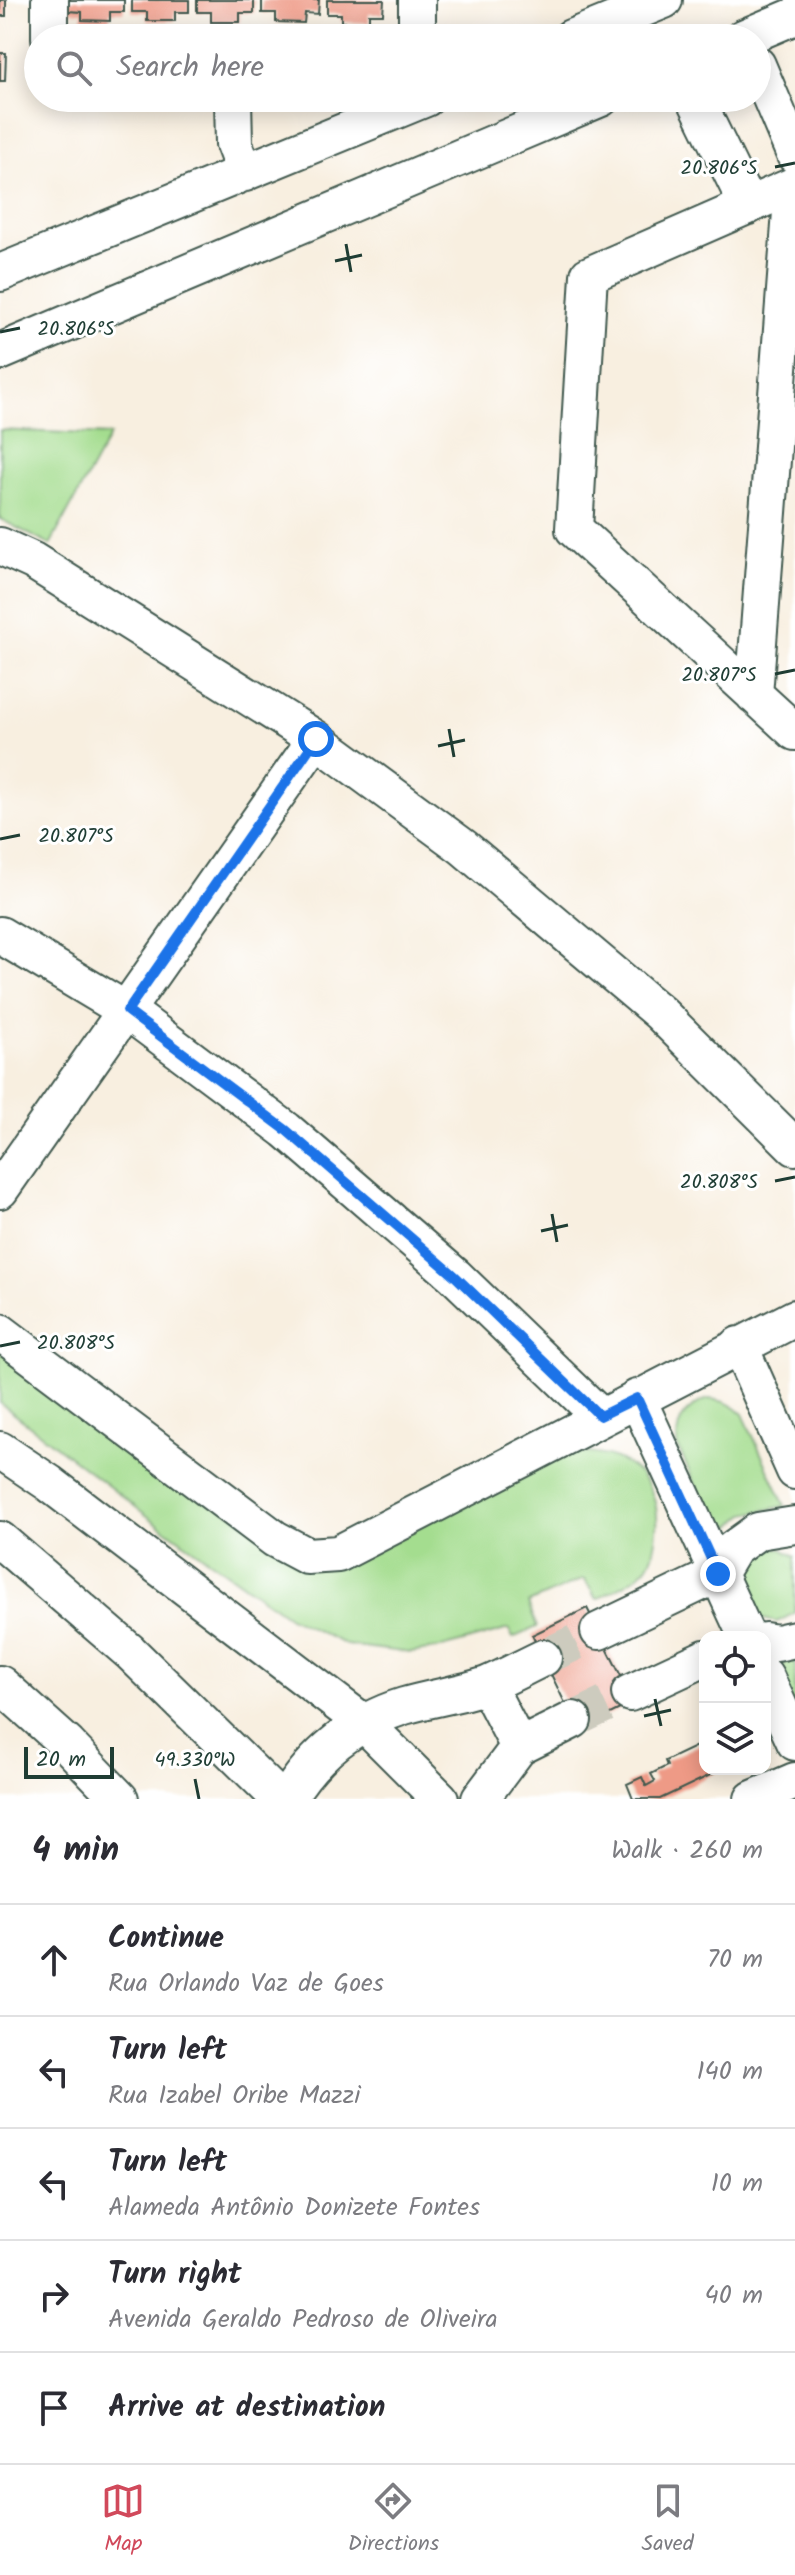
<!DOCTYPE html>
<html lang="en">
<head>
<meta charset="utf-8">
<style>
  body { margin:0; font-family:Kalam,sans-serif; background:#f2f2f3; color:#2b2b33 }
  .controls { position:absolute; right:24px; bottom:24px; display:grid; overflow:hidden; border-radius:16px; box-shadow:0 4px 20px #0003 }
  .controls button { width:72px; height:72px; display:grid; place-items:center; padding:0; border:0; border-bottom:2px solid #e1e1e2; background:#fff; color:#2b2b33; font:40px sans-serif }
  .scale { position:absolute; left:24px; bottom:20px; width:90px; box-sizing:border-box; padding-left:8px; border:4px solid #1f3d34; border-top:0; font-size:22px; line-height:28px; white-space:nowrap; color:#1f3d34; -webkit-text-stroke:6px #fff; paint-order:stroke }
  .stop { position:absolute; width:24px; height:24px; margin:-18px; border:6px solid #1a73e8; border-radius:50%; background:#fff }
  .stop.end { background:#1a73e8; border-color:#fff; box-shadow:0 2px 8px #0008 }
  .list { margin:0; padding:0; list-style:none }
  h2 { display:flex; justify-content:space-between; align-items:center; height:104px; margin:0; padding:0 32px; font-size:34px }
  h2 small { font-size:26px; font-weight:400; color:#7c7c81 }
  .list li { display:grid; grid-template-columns:52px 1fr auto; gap:24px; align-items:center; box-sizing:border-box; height:112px; padding:0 32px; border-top:2px solid #e1e1e2 }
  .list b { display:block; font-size:30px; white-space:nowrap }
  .list p { margin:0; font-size:26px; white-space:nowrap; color:#7c7c81 }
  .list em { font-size:26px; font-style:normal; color:#7c7c81 }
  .icon { flex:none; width:44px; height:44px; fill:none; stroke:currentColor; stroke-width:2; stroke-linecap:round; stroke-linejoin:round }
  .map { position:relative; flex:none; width:795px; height:1799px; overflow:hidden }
  .search { position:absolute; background:#fff; box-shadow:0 4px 20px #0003; left:24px; right:24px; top:24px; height:88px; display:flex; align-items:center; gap:20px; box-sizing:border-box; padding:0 28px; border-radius:44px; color:#7c7c81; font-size:30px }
  .sheet { height:664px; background:#fff }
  nav { display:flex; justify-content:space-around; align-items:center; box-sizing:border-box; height:112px; border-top:2px solid #e1e1e2; background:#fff; font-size:22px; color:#7c7c81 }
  nav a { display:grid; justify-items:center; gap:4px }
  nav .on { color:#d1495b }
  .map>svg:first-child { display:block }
  .green { fill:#a4dd8f; stroke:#628d62; stroke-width:2 }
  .building { fill:#ee9a86 }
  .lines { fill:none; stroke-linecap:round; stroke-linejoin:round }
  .minor-tunnel { stroke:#cdcbbe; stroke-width:36; stroke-dasharray:36 18; stroke-linecap:butt }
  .minor-casing { stroke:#40584e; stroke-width:40 }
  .minor { stroke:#fff; stroke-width:36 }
  .route { stroke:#1a73e8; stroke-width:10 }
  .ticks { fill:none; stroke:#1f3d34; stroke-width:3 }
  .ticks-label { font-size:20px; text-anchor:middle; fill:#1f3d34; stroke:#fff; stroke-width:6; stroke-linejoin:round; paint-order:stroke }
</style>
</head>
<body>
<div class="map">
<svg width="795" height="1799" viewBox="0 0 795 1799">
  <rect width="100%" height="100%" fill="#fff"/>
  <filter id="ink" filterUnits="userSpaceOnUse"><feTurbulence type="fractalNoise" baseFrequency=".0125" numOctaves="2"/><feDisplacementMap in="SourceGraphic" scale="16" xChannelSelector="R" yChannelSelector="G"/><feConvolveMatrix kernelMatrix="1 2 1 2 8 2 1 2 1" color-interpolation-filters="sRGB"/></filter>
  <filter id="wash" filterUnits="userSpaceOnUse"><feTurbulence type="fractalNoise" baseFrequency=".006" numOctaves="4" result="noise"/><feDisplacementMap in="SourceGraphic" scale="32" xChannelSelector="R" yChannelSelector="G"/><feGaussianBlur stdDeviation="1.8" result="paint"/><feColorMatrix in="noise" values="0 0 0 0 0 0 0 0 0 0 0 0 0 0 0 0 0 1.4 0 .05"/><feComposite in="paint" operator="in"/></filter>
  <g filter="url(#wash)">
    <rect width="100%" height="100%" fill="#f8efe0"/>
    <path class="green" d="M0,430L110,435L50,545L0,519Z
      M0,1348L305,1566L565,1453C618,1449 661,1471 657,1530C656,1542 653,1562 644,1570C631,1583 613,1591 597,1599L584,1579L528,1603L537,1627L513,1638L509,1629L446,1647L411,1653L346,1645L289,1617L154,1521L0,1403Z
      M708,1399C723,1400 732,1404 743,1414L785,1506L746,1514L719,1536L677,1445C676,1421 685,1408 708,1399Z
      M767,1548H780L795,1556V1613L777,1622L753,1617L737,1571L754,1552Z
      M795,1661V1726L767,1666Z"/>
    <g id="blocks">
      <path class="building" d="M0,0H6V16H0Z
        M67,0H124V12H110V21L82,20V12L67,11Z
        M132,0H189V12H175V21H147V12H132Z
        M197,0H254V13H240V22H211V12H197Z
        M262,0H319L318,14L305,13L304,23L276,22V13H262Z
        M327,0H384L383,14H369V23L341,22V14H327Z
        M0,53H6L5,81H0Z
        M587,1608L634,1702L578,1730L532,1635Z
        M705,1742V1769H723L660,1799H633L627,1784L642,1777L646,1786L655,1781L651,1774L667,1766L665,1761Z"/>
    </g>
  </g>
  <g filter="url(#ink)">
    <use href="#blocks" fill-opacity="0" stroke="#40584e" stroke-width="2"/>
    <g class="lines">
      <path class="minor-tunnel" d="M543,1658L599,1631
        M573,1720L630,1693"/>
      <defs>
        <path id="minor" d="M50,38V0
          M412,38L417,25V0
          M571,38L664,0
          M743,38L795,16
          M757,65L795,155
          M233,98L234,144L245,173
          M695,98L748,206
          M795,185L589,275L574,529L795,732
          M0,273L426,98
          M0,352L601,98
          M0,546L33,561L316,739L463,847L660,1013L795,1147
          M754,695L793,186
          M0,935L127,1011L286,1130L455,1276L600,1416
          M0,1190L316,739
          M0,1332L275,1539L307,1556L338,1554L795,1318
          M739,1345L795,1471
          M637,1398L747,1637
          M0,1450L49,1483L365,1724L440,1799
          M0,1540L130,1652L280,1799
          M599,1631L718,1574L733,1549L758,1531L795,1525
          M765,1641L777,1643L795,1639
          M765,1676L795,1742
          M0,1684L68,1745L120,1799
          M487,1685L519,1747
          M630,1693L705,1658
          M287,1799C313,1755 355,1721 404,1706C431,1698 461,1694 487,1685C506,1677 524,1667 543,1658
          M480,1799L519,1747L573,1720
          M753,1799L795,1781"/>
      </defs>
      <use href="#minor" class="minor-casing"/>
      <use href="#minor" class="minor"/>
    </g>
  </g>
  <g class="lines" filter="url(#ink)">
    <path class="route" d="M316,739L127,1011L286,1130L455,1276L600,1416L637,1398L718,1574"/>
  </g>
  <path class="ticks" d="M775,167L795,163M346,244L351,272M335,261L362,255M0,332L20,328M775,674L795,670M449,729L454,757M438,746L465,740M0,839L20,835M775,1181L795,1177M552,1214L557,1242M541,1231L568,1225M0,1346L20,1342M655,1699L661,1726M644,1716L671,1710M195,1779L199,1799"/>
  <g class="ticks-label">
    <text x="719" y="174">20.806°S</text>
    <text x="76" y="335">20.806°S</text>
    <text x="719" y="681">20.807°S</text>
    <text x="76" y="842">20.807°S</text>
    <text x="719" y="1188">20.808°S</text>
    <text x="76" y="1349">20.808°S</text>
    <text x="195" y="1766">49.330°W</text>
  </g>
</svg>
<div class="controls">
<button><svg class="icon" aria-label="locate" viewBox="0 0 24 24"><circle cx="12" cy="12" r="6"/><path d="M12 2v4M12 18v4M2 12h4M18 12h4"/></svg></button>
<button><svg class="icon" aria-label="layers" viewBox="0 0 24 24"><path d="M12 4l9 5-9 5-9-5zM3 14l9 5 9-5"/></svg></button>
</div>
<div class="scale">20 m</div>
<div class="stop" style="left:316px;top:739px"></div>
<div class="stop end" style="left:718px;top:1574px"></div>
<div class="search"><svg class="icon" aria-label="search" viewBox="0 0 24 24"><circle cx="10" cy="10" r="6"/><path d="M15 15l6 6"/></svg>Search here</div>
</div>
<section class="sheet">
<h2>4 min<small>Walk · 260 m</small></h2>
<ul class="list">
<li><svg class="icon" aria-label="ahead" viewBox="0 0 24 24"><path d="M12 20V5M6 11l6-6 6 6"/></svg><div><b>Continue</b><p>Rua Orlando Vaz de Goes</p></div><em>70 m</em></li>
<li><svg class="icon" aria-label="left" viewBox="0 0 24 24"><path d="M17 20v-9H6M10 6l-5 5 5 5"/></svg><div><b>Turn left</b><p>Rua Izabel Oribe Mazzi</p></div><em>140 m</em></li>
<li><svg class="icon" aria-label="left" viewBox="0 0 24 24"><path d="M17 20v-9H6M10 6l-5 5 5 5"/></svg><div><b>Turn left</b><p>Alameda Antônio Donizete Fontes</p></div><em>10 m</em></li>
<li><svg class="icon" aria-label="right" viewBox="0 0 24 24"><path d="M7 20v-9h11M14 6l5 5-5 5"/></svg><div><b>Turn right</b><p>Avenida Geraldo Pedroso de Oliveira</p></div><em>40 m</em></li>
<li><svg class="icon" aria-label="arrive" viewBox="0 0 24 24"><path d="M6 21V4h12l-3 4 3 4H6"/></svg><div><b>Arrive at destination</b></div></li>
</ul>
</section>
<nav>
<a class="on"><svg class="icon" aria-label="map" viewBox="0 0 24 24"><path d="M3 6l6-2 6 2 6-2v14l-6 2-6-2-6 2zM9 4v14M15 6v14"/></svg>Map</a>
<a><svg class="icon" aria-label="directions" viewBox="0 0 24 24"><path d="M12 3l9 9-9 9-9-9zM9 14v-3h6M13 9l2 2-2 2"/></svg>Directions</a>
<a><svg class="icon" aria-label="saved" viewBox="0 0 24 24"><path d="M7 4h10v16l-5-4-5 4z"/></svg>Saved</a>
</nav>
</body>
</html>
